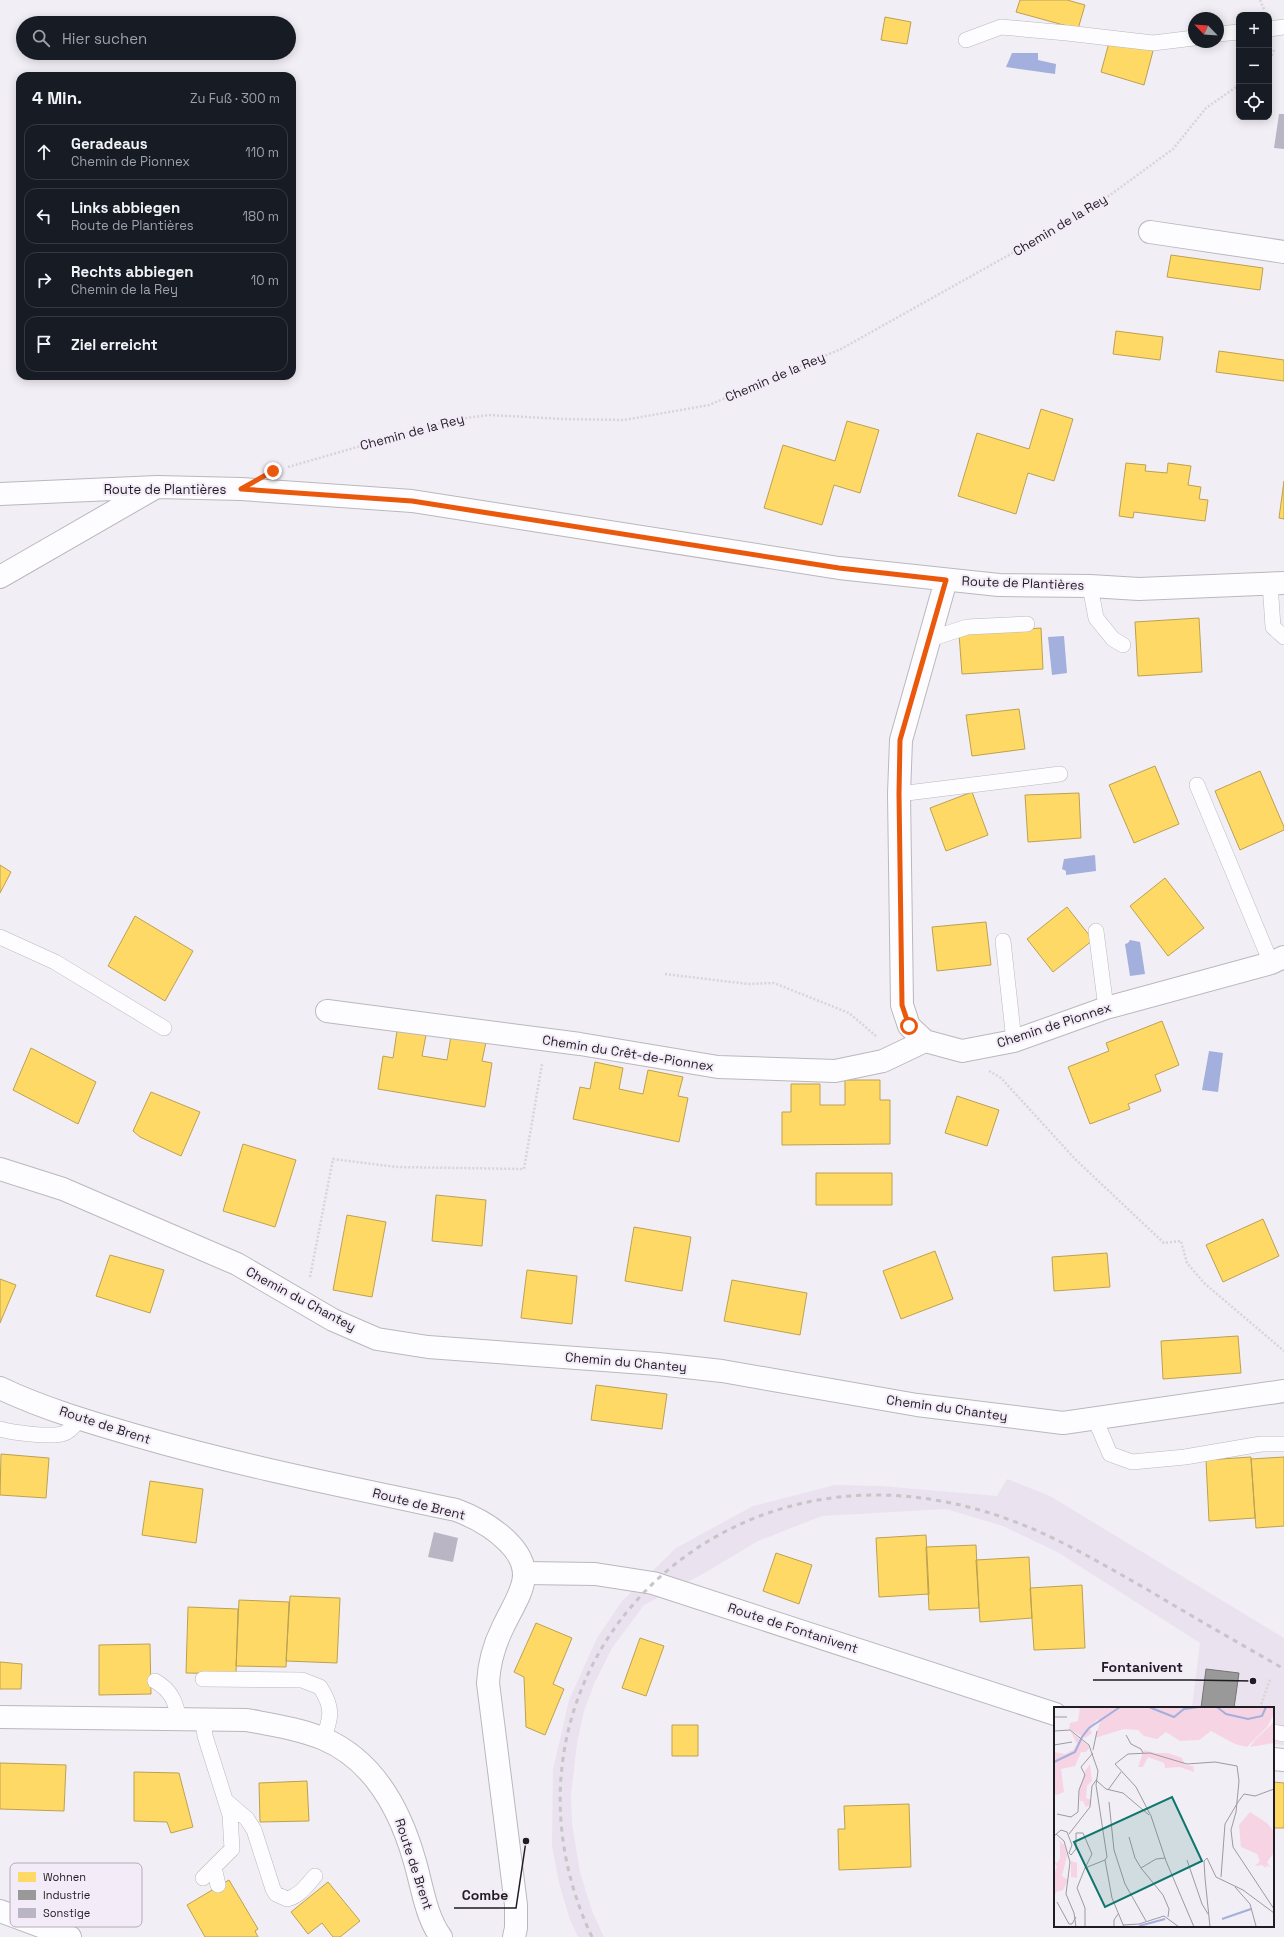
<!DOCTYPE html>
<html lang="de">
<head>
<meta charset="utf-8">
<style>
  body { margin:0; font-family:"Space Grotesk",sans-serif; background:#20242c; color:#f1f3f6 }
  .controls { position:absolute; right:12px; top:12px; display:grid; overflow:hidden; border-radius:8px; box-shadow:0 2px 10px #0003 }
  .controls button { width:36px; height:36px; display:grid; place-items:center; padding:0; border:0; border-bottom:1px solid #363941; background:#171b24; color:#f1f3f6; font:20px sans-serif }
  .compass { position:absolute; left:1188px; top:12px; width:36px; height:36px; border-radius:50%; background:#171b24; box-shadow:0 2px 10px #0003; rotate:295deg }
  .stop { position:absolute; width:12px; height:12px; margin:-9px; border:3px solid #ea580c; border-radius:50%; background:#fff }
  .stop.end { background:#ea580c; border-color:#fff; box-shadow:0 1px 4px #0008 }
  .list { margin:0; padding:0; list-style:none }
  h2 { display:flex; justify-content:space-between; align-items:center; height:52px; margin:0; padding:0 16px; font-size:17px }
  h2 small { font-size:13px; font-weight:400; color:#9ea1a6 }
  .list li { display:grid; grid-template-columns:26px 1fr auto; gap:12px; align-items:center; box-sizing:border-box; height:56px; margin:0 8px 8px; padding:0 8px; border:1px solid #363941; border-radius:12px }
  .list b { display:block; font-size:15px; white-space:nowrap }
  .list p { margin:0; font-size:13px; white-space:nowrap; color:#9ea1a6 }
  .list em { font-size:13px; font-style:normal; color:#9ea1a6 }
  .icon { flex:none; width:22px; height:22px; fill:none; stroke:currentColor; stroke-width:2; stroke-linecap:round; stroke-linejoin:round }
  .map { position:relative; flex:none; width:1284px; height:1937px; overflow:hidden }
  .search { position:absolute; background:#171b24; box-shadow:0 2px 10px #0003; left:16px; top:16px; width:280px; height:44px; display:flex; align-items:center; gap:10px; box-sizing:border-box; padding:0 14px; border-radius:22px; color:#9ea1a6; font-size:15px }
  .panel { position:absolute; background:#171b24; box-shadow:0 2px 10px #0003; left:16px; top:72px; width:280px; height:308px; border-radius:12px }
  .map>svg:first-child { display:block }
  .built { fill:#eae2ef }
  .water { fill:#a3afdc }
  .homes { fill:#ffd966; stroke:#bca152 }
  .industry { fill:#999; stroke:#757475 }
  .building { fill:#bab5c5 }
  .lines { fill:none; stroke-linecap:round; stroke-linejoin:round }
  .service-casing { stroke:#bab8bc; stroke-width:16 }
  .minor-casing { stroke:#bab8bc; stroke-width:24 }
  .tertiary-casing { stroke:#bab8bc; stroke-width:24 }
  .secondary-casing { stroke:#bab8bc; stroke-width:24 }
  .path { stroke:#d7d5d8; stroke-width:2.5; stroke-dasharray:2 2; stroke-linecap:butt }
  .service { stroke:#fdfcfe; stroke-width:15 }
  .minor { stroke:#fdfcfe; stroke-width:22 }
  .tertiary { stroke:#fdfcfe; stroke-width:22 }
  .secondary { stroke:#fdfcfe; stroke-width:22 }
  .rail { stroke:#c7c5c7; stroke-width:3; stroke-dasharray:5 5; stroke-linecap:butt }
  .route { stroke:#ea580c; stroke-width:5 }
  .labels { text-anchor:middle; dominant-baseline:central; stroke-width:4; stroke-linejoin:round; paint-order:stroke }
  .street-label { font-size:13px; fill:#201d22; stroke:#f3ebf8 }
  .inset-river { fill:none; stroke:#a3afdc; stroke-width:2 }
  .inset-road { fill:none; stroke:#9e9aa1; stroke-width:1 }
  .view { fill:#0f766e; fill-opacity:0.15; stroke:#0f766e; stroke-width:2 }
  .inset-edge { fill:none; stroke:#201d22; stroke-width:2 }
  .key { fill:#f3ebf8; stroke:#b4adb8; stroke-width:1 }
  .key-label { font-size:11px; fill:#201d22 }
  .leader { fill:none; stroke:#201d22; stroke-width:1.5 }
  .callout-dot { fill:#201d22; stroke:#f3ebf8; stroke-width:1.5 }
  .callout-label { font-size:14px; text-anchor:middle; font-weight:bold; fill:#201d22; stroke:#f3ebf8; stroke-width:4; stroke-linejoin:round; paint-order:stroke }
</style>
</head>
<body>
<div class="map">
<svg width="1284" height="1937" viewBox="0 0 1284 1937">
  <rect width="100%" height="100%" fill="#f2eef5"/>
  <path class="built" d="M1007,1479L1050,1496L1284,1638V1745L1273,1744V1708H1192L1200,1643L1059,1553L1003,1526L946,1509L822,1516L758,1541L701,1575L644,1605L612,1648L594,1684L584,1711L577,1743L571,1795L572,1824L580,1872L592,1911L604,1937H578L570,1920L559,1883L552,1846L553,1770L569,1700L597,1638L622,1601L676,1548L753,1506L835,1485L881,1486L997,1496Z"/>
  <path class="water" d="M1012,53H1038V60L1056,64L1055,74L1006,67Z
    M1064,636L1067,673L1052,675L1048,637Z
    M1095,855L1096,871L1066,875V871L1062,869L1064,859Z
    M1130,940L1140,942L1145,974L1130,976L1125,944L1128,943Z
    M1209,1051L1223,1053L1218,1092L1202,1090Z"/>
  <path class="homes" d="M1020,0H1067L1085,5L1078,29L1016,12Z
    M885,17L911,22L907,44L881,40Z
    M1110,39L1153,51L1144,85L1101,72Z
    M1171,255L1263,268L1260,290L1167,277Z
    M1116,331L1163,337L1160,360L1113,354Z
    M1219,351L1284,360V381L1216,372Z
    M1041,409L1073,419L1054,481L1028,473L1016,514L958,496L977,433L1029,449Z
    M847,421L879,430L860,493L834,485L822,525L764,508L783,445L835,461Z
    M1126,463L1146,465L1145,471L1167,473L1168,463L1191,466L1188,485L1201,487L1199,499L1208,500L1205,521L1134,512L1133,518L1119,516Z
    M1284,481V519L1279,518Z
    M1199,618L1202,672L1138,676L1135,622Z
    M1041,628L1043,669L962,674L959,634Z
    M1019,709L1025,749L972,756L966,715Z
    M1155,766L1179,824L1134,843L1109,785Z
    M1260,771L1284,827V830L1240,850L1215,791Z
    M972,792L988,835L946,851L930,808Z
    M1079,793L1081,838L1028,842L1025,795Z
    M0,865L11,872L0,893Z
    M1165,878L1204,928L1168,956L1130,906Z
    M1067,907L1093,940L1053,972L1027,939Z
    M135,916L193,951L165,1001L108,966Z
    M986,922L991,965L937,971L932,927Z
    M1162,1021L1179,1065L1155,1075L1161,1091L1128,1104L1130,1109L1090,1124L1068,1067L1109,1051L1106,1043Z
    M397,1031L426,1035L422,1056L447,1060L451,1036L486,1042L482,1061L492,1063L485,1107L378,1089L383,1056L393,1058Z
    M31,1048L96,1082L78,1124L13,1090Z
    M595,1062L623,1068L619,1089L643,1094L648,1070L683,1077L678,1096L688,1098L679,1142L573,1119L580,1087L590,1089Z
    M845,1080H880V1100H890V1144L782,1145V1112H791V1084H820V1105H845Z
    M151,1092L200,1112L181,1156L140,1137L133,1131Z
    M957,1096L999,1110L987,1146L945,1133Z
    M243,1144L296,1160L275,1227L223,1211Z
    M816,1173H892V1205H816Z
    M436,1195L486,1200L482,1246L432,1241Z
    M347,1215L386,1222L372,1297L333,1290Z
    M1263,1219L1279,1256L1223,1282L1206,1245Z
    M634,1227L691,1237L682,1291L625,1281Z
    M935,1251L953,1299L901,1319L883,1271Z
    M1107,1253L1110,1287L1054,1291L1052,1257Z
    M110,1255L164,1270L150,1313L96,1296Z
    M527,1270L577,1276L572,1324L521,1318Z
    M0,1279L16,1285L0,1323Z
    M732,1280L807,1293L800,1335L724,1321Z
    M1238,1336L1241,1373L1163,1379L1161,1341Z
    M596,1385L667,1394L662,1429L591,1420Z
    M1,1454L49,1458L46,1498L0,1495Z
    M1251,1457L1255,1518L1209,1521L1206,1460Z
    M1284,1457V1526L1256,1528L1251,1459Z
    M150,1481L203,1489L196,1543L142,1535Z
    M926,1535L929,1594L879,1597L876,1538Z
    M976,1545L979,1608L929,1610L926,1547Z
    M776,1553L812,1565L799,1604L763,1591Z
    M1029,1557L1032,1618L980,1622L976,1560Z
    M1082,1585L1085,1648L1034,1650L1030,1588Z
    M290,1596L340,1598L337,1663L286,1661Z
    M239,1600L289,1602L286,1667L236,1666Z
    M188,1607L238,1609L236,1674L186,1673Z
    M536,1623L572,1638L553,1684L564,1689L545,1735L526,1727L524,1677L514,1672Z
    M640,1638L664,1646L646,1696L622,1688Z
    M150,1644L151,1694L99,1695V1645Z
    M0,1662L22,1664L21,1689H0Z
    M672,1725H698V1756H672Z
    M0,1763L66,1765L64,1811L0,1809Z
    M134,1772L179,1773L193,1827L171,1833L167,1822L134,1821Z
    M307,1781L309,1821L260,1822L259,1783Z
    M1273,1782L1284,1783V1828H1273Z
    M909,1804L911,1867L839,1870L838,1829H845L844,1806Z
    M229,1880L258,1929L255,1931L258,1937H205L187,1905Z
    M328,1882L360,1921L340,1937H333L322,1923L308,1934L291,1912Z"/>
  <path class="industry" d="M1206,1669L1239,1673L1234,1708H1201Z"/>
  <path class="building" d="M1279,114H1284V149L1274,148Z
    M434,1532L458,1538L453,1562L428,1557Z"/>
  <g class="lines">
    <defs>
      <path id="service" d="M1269,29L1284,27
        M1218,34L1239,32
        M966,40L1001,27L1067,33L1153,43L1194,38
        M1270,583L1273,627L1284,637
        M1090,586L1096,618L1113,639L1123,645
        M930,639L967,627L1027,624
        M1197,785L1271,963
        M899,794L1060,774
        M1096,931L1106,1008
        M0,937L55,962L164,1028
        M1003,941L1014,1041
        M1095,1419L1110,1454L1132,1462L1185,1457L1261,1444H1284
        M0,1429C13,1433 48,1437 62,1434C70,1432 76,1424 80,1418
        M203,1679L302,1680L320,1687C333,1707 332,1717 323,1739
        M155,1681C171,1690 176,1702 179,1720
        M1273,1732L1284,1734
        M225,1800L247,1819L254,1830L273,1889L276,1894L287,1899C300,1896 306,1886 315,1876
        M214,1867L218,1885
        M203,1878L232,1849L230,1815L205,1736L203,1720"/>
      <path id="minor" d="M1150,232L1284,252
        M0,494L157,487L241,489L412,501L839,568L999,585L1090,586L1139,589L1284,583
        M0,577L153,489
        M946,580L901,740L899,794L902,1005L909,1026L925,1041L962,1051L1014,1041L1106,1008L1271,963L1284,957
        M327,1011L580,1044L718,1067L835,1071L883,1061L925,1041
        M0,1169L63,1189L237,1264L333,1320L377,1339L428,1347L658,1364L722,1371L917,1405L1063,1423L1284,1391"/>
      <path id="tertiary" d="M525,1573L595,1574L653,1583L1055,1714
        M1273,1759L1284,1760"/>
      <path id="secondary" d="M0,1388C42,1408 89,1422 134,1435C240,1466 348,1487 456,1510C475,1517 493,1527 508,1542C539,1573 518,1595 503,1627C494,1645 489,1663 488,1683L516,1905V1928L514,1937
        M0,1717L247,1720C273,1725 300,1729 324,1739C375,1761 401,1812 415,1862C422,1886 426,1917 441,1937
        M0,1911L70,1937"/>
    </defs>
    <use href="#service" class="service-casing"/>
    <use href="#minor" class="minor-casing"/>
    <use href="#tertiary" class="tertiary-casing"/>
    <use href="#secondary" class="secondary-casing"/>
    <path class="path" d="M1260,0L1264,9
      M1269,63L1274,50
      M288,467L451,420L489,415L563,419L624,420L709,405L841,349L1091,209L1173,149L1206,108L1239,85
      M665,974L748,984L774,983L849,1013L876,1036
      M989,1071L1001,1078L1076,1160L1164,1243L1181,1241L1187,1263L1204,1283L1284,1351
      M310,1277L333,1159L396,1167L524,1169L542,1064
      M1260,1708L1270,1679"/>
    <use href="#service" class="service"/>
    <use href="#minor" class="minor"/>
    <use href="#tertiary" class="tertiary"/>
    <use href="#secondary" class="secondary"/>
    <path class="rail" d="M592,1937C480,1699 680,1457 935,1500C1019,1514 1076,1549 1148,1590C1193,1617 1239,1643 1284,1669"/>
  </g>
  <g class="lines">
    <path class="route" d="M273,471L241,489L412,501L839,568L946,580L900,740L899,794L902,1005L909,1026"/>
  </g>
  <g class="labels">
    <g class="street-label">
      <text transform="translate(1060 225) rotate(-31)">Chemin de la Rey</text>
      <text transform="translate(775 377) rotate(-23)">Chemin de la Rey</text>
      <text transform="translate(412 432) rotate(-15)">Chemin de la Rey</text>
      <text x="165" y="489">Route de Plantières</text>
      <text transform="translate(1023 583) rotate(2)">Route de Plantières</text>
      <text transform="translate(1054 1025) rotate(-18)">Chemin de Pionnex</text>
      <text transform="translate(628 1053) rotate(9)">Chemin du Crêt-de-Pionnex</text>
      <text transform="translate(301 1299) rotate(28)">Chemin du Chantey</text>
      <text transform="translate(626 1362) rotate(5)">Chemin du Chantey</text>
      <text transform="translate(947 1408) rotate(8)">Chemin du Chantey</text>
      <text transform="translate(105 1425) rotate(18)">Route de Brent</text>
      <text transform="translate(419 1504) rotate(14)">Route de Brent</text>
      <text transform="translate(793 1628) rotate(18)">Route de Fontanivent</text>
      <text transform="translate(414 1864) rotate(72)">Route de Brent</text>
    </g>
  </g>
  <g transform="translate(1054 1707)">
    <rect width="220" height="220" fill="#f2eef5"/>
    <path d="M26,0H220V7L213,20L193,40L181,37L157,24L145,33L126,34L112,25L103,32L90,29L84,23L70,22L41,31L46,15L43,12L36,22L38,26L31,31L15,22L16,16L24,14ZM220,15V36L196,40L201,33ZM17,25L36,40L32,45H27L21,59L7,62L10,85L3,88L0,87V45L11,47L19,43L23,37ZM90,43L101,46H114L128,51L131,58L139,59L140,65L126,60L111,61L110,56L94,50L89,60H84ZM36,57L38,74L33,79L32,91L37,93L36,98L32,100L29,94H26L25,84L31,64ZM196,105L213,116L220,125V146L213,155L217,161L213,158L212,161L208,158L201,159L206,154L203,147L187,140L185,118ZM3,131L11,139L13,149L8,169L14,173L9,183L2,185L0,191V168L3,160L0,154L3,156L6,151V135ZM17,154L23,156V171L17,170Z" fill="#f6d4e3"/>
    <path class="inset-river" d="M95,0L120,10L130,2L145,0M163,0L172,7L194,12L208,9L212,0M0,55L21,45L28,30L35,21L66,0M168,212L197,202M85,219L111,212"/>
    <path class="inset-road" d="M0,10H13M0,24L16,23L35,38L44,64L42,78L53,150L51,153L31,161M72,28L77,37L87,42L89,46M0,38L18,35M39,43L43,24M43,74L52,82L69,86L95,108M54,83L67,65M55,95L60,143L71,177L92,214M3,107L17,110L24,105L25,83L31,68L27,60L39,46M2,127L10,134L16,155L12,187L20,206L22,220M15,127L36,100L38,79L43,72M0,129L7,123L13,125L18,138L15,146L17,148L22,142V126H29L38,147L31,161M75,130L81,151L87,161M111,151L102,152L87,161L109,188L115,202L114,210M51,153L58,191L70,220M133,153L148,197L154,207M167,170L171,117L184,95L190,87L201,89L220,82M181,180L196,197L202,219M3,195L15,217H18L22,210M69,218L85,217L110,209L125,220M31,220V201L23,181L31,161M60,220V213L64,207M140,220L112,154L97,109L82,80L61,57L74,47L96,46L133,57L161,55L183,59L185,74L182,105L177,123L179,140L220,202M156,220L151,171L150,154L153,151L162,170L189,183L220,206"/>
    <path class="view" d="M118,90L148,154L51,200L20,135Z"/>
    <rect width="220" height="220" class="inset-edge"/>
  </g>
  <rect x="10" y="1863" width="132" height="64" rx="6" class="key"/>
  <rect x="18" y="1872" width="18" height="10" fill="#ffd966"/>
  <rect x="18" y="1890" width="18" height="10" fill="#999"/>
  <rect x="18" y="1908" width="18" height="10" fill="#bab5c5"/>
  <g class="key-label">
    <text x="43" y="1881">Wohnen</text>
    <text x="43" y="1899">Industrie</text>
    <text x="43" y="1917">Sonstige</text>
  </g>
  <path class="leader" d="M1253 1681L1191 1680H1093M526 1841L516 1908H454"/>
  <g class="callout-dot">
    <circle cx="1253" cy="1681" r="4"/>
    <circle cx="526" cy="1841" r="4"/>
  </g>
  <g class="callout-label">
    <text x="1142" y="1672">Fontanivent</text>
    <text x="485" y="1900">Combe</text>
  </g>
</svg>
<div class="controls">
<button>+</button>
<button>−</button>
<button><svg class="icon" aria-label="locate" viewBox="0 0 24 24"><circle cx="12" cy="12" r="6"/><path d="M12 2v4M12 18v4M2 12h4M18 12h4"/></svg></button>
</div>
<svg class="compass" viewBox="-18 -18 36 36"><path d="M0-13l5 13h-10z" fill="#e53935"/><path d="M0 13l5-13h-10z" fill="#9ea1a6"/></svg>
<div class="stop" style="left:909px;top:1026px"></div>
<div class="stop end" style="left:273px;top:471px"></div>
<div class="search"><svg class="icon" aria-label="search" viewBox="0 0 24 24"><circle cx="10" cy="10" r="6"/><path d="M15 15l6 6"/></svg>Hier suchen</div>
<section class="panel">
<h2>4 Min.<small>Zu Fuß · 300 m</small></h2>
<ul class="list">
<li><svg class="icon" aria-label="ahead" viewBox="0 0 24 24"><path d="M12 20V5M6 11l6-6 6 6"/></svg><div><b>Geradeaus</b><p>Chemin de Pionnex</p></div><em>110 m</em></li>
<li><svg class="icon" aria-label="left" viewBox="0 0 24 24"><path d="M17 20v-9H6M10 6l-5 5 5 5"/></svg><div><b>Links abbiegen</b><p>Route de Plantières</p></div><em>180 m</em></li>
<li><svg class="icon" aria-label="right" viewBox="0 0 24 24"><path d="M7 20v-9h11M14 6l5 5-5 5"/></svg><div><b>Rechts abbiegen</b><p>Chemin de la Rey</p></div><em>10 m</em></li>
<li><svg class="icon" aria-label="arrive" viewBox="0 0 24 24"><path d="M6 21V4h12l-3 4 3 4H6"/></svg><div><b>Ziel erreicht</b></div></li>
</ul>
</section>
</div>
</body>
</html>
